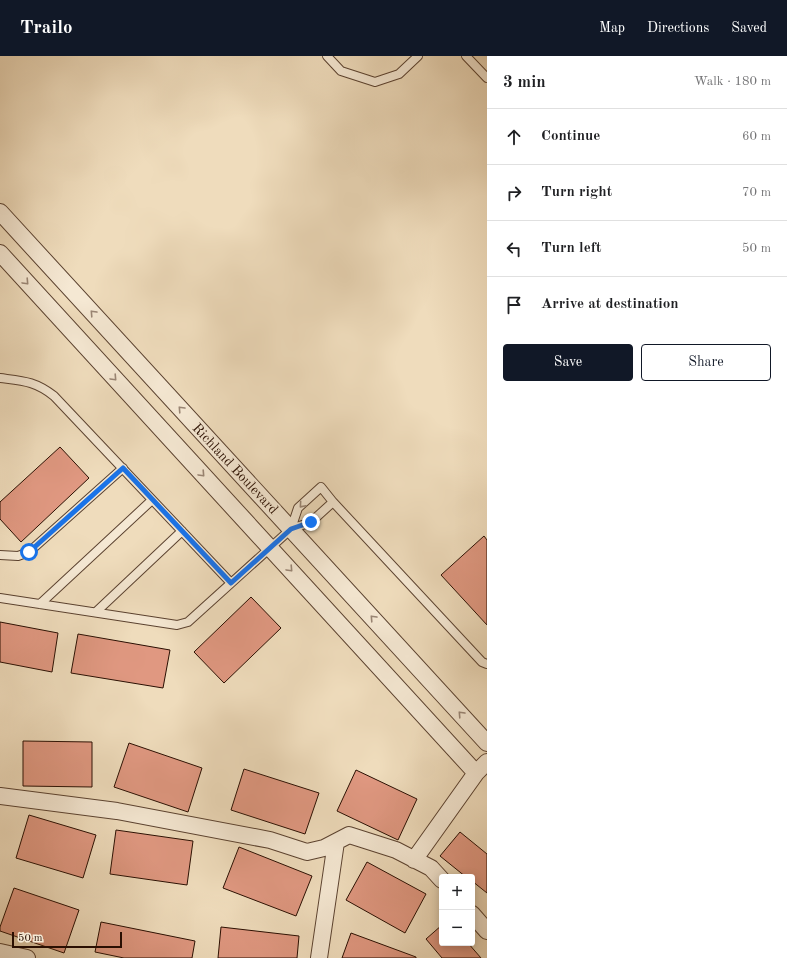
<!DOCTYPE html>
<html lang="en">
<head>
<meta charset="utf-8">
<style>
  body { margin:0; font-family:"Old Standard TT",serif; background:#f6f6f6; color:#202124 }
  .controls { position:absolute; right:12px; bottom:12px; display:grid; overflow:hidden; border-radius:4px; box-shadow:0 2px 10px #0003 }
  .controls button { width:36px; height:36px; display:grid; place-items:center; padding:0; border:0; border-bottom:1px solid #e0e0e0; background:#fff; color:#202124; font:20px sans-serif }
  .scale { position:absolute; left:12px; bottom:10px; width:110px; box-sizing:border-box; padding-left:4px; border:2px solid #2a0f02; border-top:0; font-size:11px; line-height:14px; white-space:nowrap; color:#2a0f02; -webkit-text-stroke:3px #f5e8d3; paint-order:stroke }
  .stop { position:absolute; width:12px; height:12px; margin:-9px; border:3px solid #1a73e8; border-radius:50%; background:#fff }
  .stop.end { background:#1a73e8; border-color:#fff; box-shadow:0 1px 4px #0008 }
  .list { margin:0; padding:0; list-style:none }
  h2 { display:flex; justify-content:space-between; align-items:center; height:52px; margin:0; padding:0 16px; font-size:17px }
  h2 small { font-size:13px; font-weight:400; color:#757577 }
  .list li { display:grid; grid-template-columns:26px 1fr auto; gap:12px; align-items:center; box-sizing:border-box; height:56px; padding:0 16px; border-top:1px solid #e0e0e0 }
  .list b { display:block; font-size:15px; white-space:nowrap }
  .list em { font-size:13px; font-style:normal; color:#757577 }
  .actions { display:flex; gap:8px; padding:12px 16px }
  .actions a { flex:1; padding:9px 0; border:1px solid #111827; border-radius:4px; text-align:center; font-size:14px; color:#111827 }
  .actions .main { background:#111827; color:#fff }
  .icon { flex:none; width:22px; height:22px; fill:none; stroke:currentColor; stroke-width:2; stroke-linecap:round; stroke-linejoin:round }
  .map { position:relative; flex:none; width:487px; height:902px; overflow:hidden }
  header { display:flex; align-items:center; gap:24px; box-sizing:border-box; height:56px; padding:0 20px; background:#111827; color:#fff }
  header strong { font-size:19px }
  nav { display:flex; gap:22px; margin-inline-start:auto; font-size:14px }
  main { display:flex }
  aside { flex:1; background:#fff }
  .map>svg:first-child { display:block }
  .building { fill:#e09881; stroke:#2a0f02 }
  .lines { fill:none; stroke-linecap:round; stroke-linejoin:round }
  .lane-casing { stroke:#5b4230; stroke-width:10 }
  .street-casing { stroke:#5b4230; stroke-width:18 }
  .lane { stroke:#f5e8d3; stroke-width:8 }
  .street { stroke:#f5e8d3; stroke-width:16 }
  .oneway { stroke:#9a8675 }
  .route { stroke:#1a73e8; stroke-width:5 }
  .labels { text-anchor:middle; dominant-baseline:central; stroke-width:4; stroke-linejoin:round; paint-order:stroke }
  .street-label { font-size:14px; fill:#2a0f02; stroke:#f5e8d3 }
</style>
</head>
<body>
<header>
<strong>Trailo</strong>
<nav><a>Map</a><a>Directions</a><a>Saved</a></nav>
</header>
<main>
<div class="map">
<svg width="487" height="902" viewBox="0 0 487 902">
  <rect width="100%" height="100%" fill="#efdcbc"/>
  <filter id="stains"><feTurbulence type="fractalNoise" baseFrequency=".005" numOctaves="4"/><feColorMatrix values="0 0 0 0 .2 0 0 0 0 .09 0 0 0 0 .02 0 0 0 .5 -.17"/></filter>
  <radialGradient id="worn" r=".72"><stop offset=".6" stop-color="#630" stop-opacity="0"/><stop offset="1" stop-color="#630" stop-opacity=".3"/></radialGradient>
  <path class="building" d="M60,391L89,422L21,486L0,463V446Z
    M484,480L487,484V569L441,519Z
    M251,541L281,572L224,627L194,596Z
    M0,566L58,577L52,616L0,606Z
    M78,578L170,594L163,632L71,617Z
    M23,685L92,686V731L23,730Z
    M129,687L202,712L188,756L114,731Z
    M244,713L319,737L305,778L231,754Z
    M356,714L417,743L398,784L337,755Z
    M29,759L96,779L83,822L16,802Z
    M116,774L193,785L187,829L110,818Z
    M460,776L487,798V837L472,825V821H466L440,800Z
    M239,791L312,820L296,860L223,832Z
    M367,806L426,838L405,877L346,844Z
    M14,832L79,854L64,897L0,875V871Z
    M101,866L195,885L192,902H124L95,896Z
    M442,869V887H468L481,902H442L426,883Z
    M221,871L299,880L297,902H218Z
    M351,877L416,901V902H342Z"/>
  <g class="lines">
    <defs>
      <path id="lane" d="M327,0L341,15L375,26L399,18L418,0
        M466,0L487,22
        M0,322C23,325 35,325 54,340L231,527
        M291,473L298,452L321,431L333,446L482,606L487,608
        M0,499L18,500L29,496L123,412
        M0,542L177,569L188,566L291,473L311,466L333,446
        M40,548L152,444
        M96,556L182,475"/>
      <path id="street" d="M0,156L487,687
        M0,197L476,717
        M0,740L117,755L270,784L307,796L324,792L349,779L396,794L431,812L442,824
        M414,804L476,717L487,706
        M472,858L487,875
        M0,896L27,902
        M319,902L336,786"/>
    </defs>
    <use href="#lane" class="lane-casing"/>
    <use href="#street" class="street-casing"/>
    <use href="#lane" class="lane"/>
    <use href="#street" class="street"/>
  </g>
  <defs><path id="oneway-chevron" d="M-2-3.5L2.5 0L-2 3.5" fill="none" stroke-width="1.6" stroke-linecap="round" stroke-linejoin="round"/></defs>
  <g class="oneway">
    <use href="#oneway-chevron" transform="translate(26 226) rotate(47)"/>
    <use href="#oneway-chevron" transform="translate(93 257) rotate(-133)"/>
    <use href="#oneway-chevron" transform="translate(114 322) rotate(47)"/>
    <use href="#oneway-chevron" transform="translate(181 353) rotate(-133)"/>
    <use href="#oneway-chevron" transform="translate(202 418) rotate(47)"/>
    <use href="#oneway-chevron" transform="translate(302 449) rotate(131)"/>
    <use href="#oneway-chevron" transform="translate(290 513) rotate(47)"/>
    <use href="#oneway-chevron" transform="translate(373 562) rotate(-133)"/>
    <use href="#oneway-chevron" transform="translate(461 658) rotate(-133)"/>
  </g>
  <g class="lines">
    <path class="route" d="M29,496L123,412L231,527L291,473L311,466"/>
  </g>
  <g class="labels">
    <g class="street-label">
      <text transform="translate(235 413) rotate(47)">Richland Boulevard</text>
    </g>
  </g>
  <rect width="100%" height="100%" filter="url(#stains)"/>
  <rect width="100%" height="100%" fill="url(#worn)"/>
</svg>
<div class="controls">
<button>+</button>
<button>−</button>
</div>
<div class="scale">50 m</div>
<div class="stop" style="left:29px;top:496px"></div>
<div class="stop end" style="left:311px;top:466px"></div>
</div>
<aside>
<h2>3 min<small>Walk · 180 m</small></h2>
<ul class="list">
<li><svg class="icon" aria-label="ahead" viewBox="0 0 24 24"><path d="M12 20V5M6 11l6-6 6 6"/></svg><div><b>Continue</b></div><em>60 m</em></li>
<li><svg class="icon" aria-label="right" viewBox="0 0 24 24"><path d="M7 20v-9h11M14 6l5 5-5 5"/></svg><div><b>Turn right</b></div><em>70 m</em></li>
<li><svg class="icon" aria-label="left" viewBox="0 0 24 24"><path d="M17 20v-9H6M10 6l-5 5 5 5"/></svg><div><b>Turn left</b></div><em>50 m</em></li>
<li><svg class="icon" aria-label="arrive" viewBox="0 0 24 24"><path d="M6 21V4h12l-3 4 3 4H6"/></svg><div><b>Arrive at destination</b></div></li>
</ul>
<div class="actions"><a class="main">Save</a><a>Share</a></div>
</aside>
</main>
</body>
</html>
